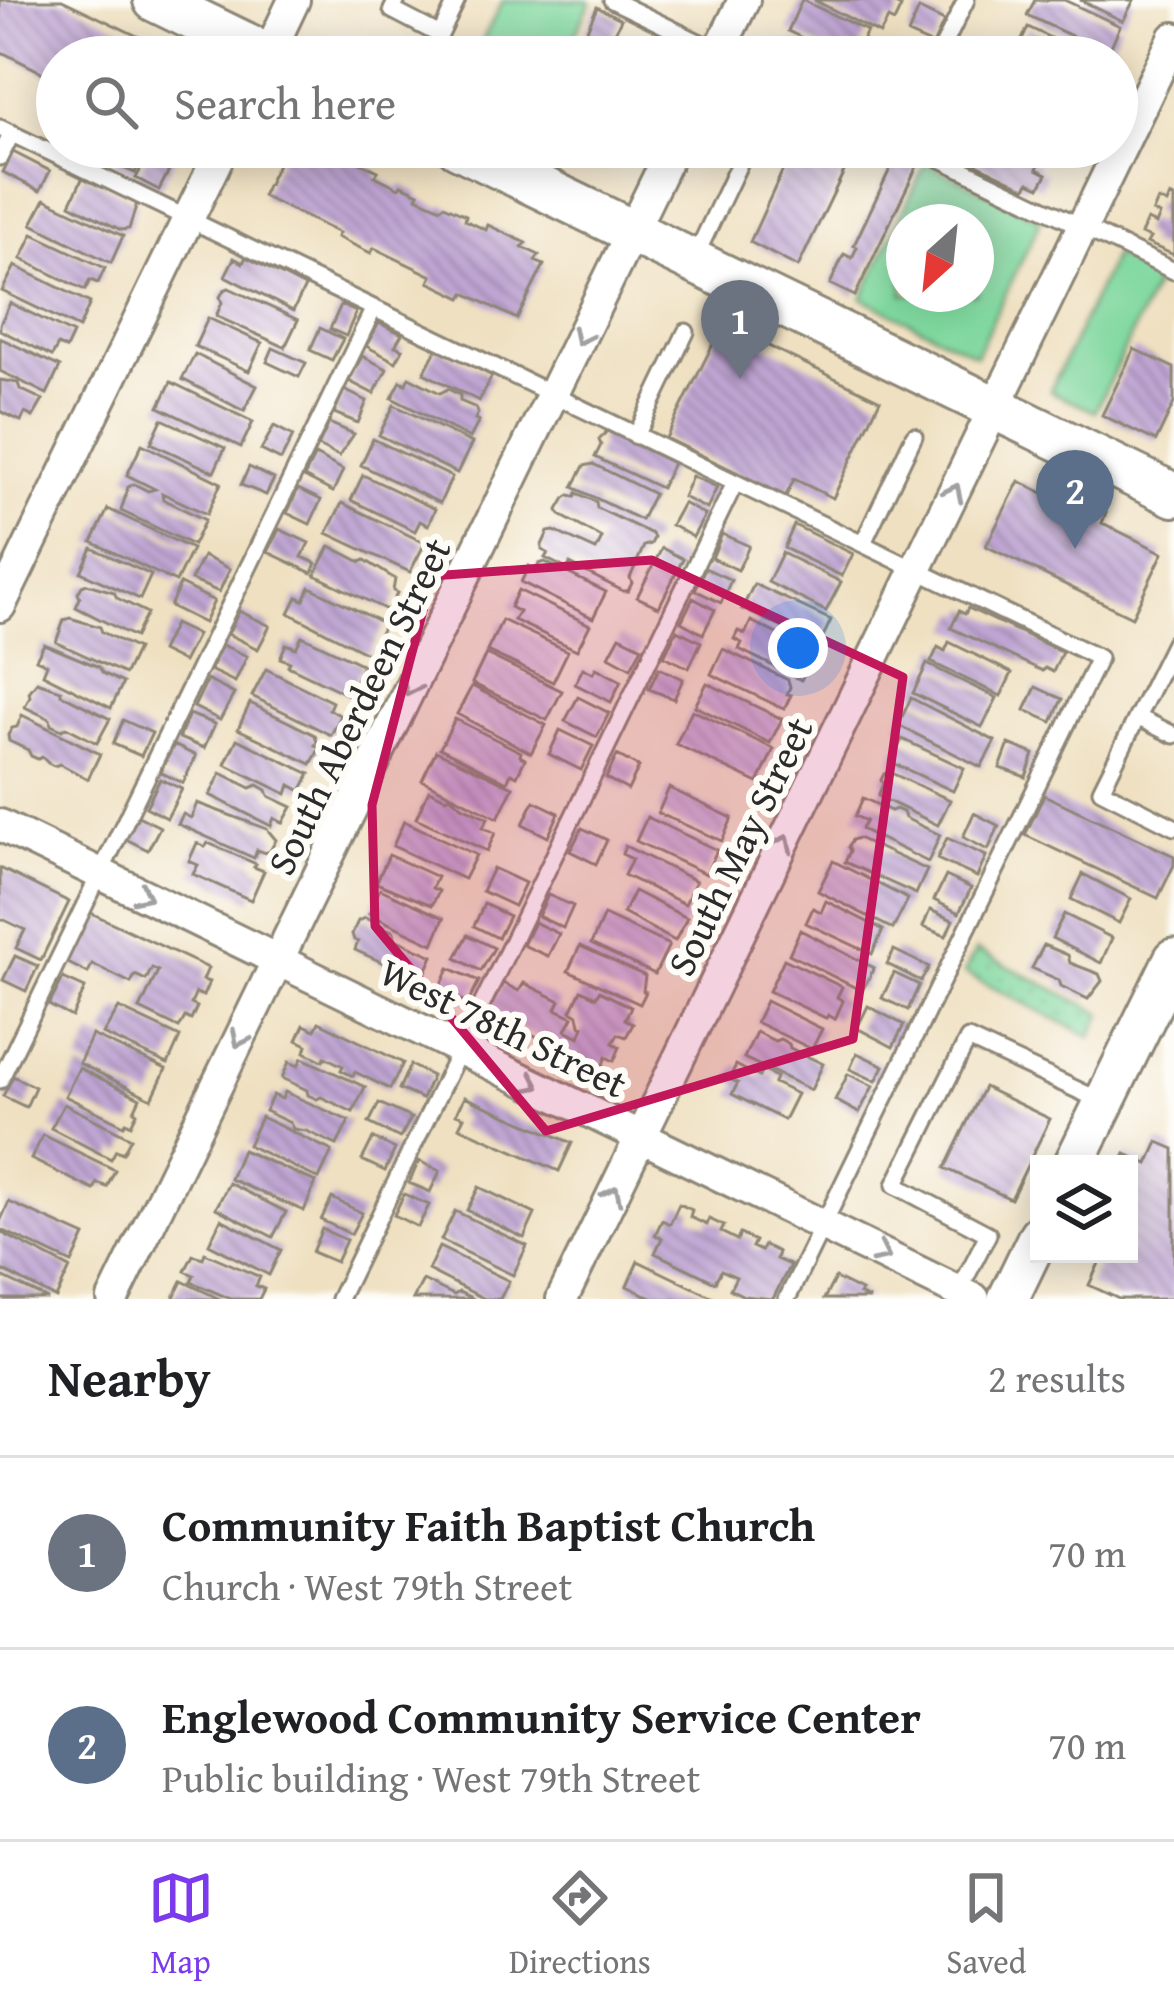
<!DOCTYPE html>
<html lang="en">
<head>
<meta charset="utf-8">
<style>
  body { margin:0; font-family:"Gentium Book Plus",serif; background:#f6f6f6; color:#202124 }
  .controls { position:absolute; right:36px; bottom:36px; display:grid; overflow:hidden; border-radius:0px; box-shadow:0 6px 30px #0003 }
  .controls button { width:108px; height:108px; display:grid; place-items:center; padding:0; border:0; border-bottom:3px solid #e0e0e0; background:#fff; color:#202124; font:60px sans-serif }
  .compass { position:absolute; left:886px; top:204px; width:108px; height:108px; border-radius:50%; background:#fff; box-shadow:0 6px 30px #0003; rotate:207deg }
  .you { position:absolute; left:798px; top:648px; width:42px; height:42px; margin:-30px; border:9px solid #fff; border-radius:50%; background:#1a73e8; box-shadow:0 0 0 18px #1a73e833 }
  .badge { display:grid; place-items:center; width:78px; height:78px; border-radius:50%; background:#7c3aed; color:#fff; font-size:39px; font-weight:700 }
  .pin { position:absolute; translate:-50% -99px; filter:drop-shadow(0 3px 6px #0008) }
  .pin::after { content:''; position:absolute; top:63px; width:42px; height:36px; background:inherit; clip-path:polygon(0 0,100% 0,50% 100%) }
  .list { margin:0; padding:0; list-style:none }
  h2 { display:flex; justify-content:space-between; align-items:center; height:156px; margin:0; padding:0 48px; font-size:51px }
  h2 small { font-size:39px; font-weight:400; color:#757577 }
  .list li { display:grid; grid-template-columns:78px 1fr auto; gap:36px; align-items:center; box-sizing:border-box; height:192px; padding:0 48px; border-top:3px solid #e0e0e0 }
  .list b { display:block; font-size:45px; white-space:nowrap }
  .list p { margin:0; font-size:39px; white-space:nowrap; color:#757577 }
  .list em { font-size:39px; font-style:normal; color:#757577 }
  .icon { flex:none; width:66px; height:66px; fill:none; stroke:currentColor; stroke-width:2; stroke-linecap:round; stroke-linejoin:round }
  .map { position:relative; flex:none; width:1174px; height:1299px; overflow:hidden }
  .search { position:absolute; background:#fff; box-shadow:0 6px 30px #0003; left:36px; right:36px; top:36px; height:132px; display:flex; align-items:center; gap:30px; box-sizing:border-box; padding:0 42px; border-radius:66px; color:#757577; font-size:45px }
  .sheet { height:540px; background:#fff }
  nav { display:flex; justify-content:space-around; align-items:center; box-sizing:border-box; height:168px; border-top:3px solid #e0e0e0; background:#fff; font-size:33px; color:#757577 }
  nav a { display:grid; justify-items:center; gap:6px }
  nav .on { color:#7c3aed }
  .map>svg:first-child { display:block }
  .grass { fill:#7ed79d; stroke:#548164; stroke-width:3; fill-rule:evenodd }
  .garden { fill:url(#garden-dots); stroke:#548164; stroke-width:3 }
  .building { fill:url(#building-back-hatch) }
  .lines { fill:none; stroke-linecap:round; stroke-linejoin:round }
  .service-casing { stroke:#8d8676; stroke-width:21 }
  .minor-casing { stroke:#8d8676; stroke-width:36 }
  .tertiary-casing { stroke:#8d8676; stroke-width:45 }
  .secondary-casing { stroke:#8d8676; stroke-width:48 }
  .service { stroke:#fff; stroke-width:15 }
  .minor { stroke:#fff; stroke-width:30 }
  .tertiary { stroke:#fff; stroke-width:39 }
  .secondary { stroke:#fff; stroke-width:42 }
  .oneway { stroke:#a0a0a0 }
  .marked { fill:#c2185b; fill-opacity:0.2; stroke:#c2185b; stroke-width:9; stroke-linejoin:round }
  .labels { text-anchor:middle; dominant-baseline:central; stroke-width:12; stroke-linejoin:round; paint-order:stroke }
  .street-label { font-size:39px; fill:#2b2b2b; stroke:#fdfcf7 }
</style>
</head>
<body>
<div class="map">
<svg width="1174" height="1299" viewBox="0 0 1174 1299">
  <defs>
    <pattern id="garden-dots" width="8" height="8" patternUnits="userSpaceOnUse" patternTransform="scale(3)"><rect width="8" height="8" fill="#7ed79d"/><path d="M2 2h.1M6 6h.1" fill="none" stroke="#6db987" stroke-width="1.8" stroke-linecap="round"/></pattern>
    <pattern id="building-back-hatch" width="6" height="6" patternUnits="userSpaceOnUse" patternTransform="scale(3)"><rect width="6" height="6" fill="#bfa5d3"/><path d="M-1 5l2 2M0 0l6 6M5-1l2 2" fill="none" stroke="#9b87ab"/></pattern>
  </defs>
  <rect width="100%" height="100%" fill="#fdfcf7"/>
  <filter id="ink" filterUnits="userSpaceOnUse"><feTurbulence type="fractalNoise" baseFrequency=".00833" numOctaves="2"/><feDisplacementMap in="SourceGraphic" scale="24" xChannelSelector="R" yChannelSelector="G"/><feConvolveMatrix kernelMatrix="1 2 1 2 8 2 1 2 1" color-interpolation-filters="sRGB"/></filter>
  <filter id="wash" filterUnits="userSpaceOnUse"><feTurbulence type="fractalNoise" baseFrequency=".004" numOctaves="4" result="noise"/><feDisplacementMap in="SourceGraphic" scale="48" xChannelSelector="R" yChannelSelector="G"/><feGaussianBlur stdDeviation="2.7" result="paint"/><feColorMatrix in="noise" values="0 0 0 0 0 0 0 0 0 0 0 0 0 0 0 0 0 1.4 0 .05"/><feComposite in="paint" operator="in"/></filter>
  <g filter="url(#wash)">
    <rect width="100%" height="100%" fill="#efe0c1"/>
    <path class="grass" d="M503,0H588L591,2L564,57H474Z
      M926,163L1041,220L976,355L862,298ZM976,222V294H904V222Z
      M1114,255L1159,276L1095,412L1050,391Z"/>
    <path class="garden" d="M976,950L1103,1014L1091,1037L964,973Z"/>
    <g id="blocks">
      <path class="building" d="M0,0H62L181,57H57V80L0,51Z
        M802,0L867,31L855,57H842L788,31Z
        M814,0H886L901,7L894,22L888,19L880,34Z
        M1035,0H1064L1120,26L1108,53L1027,15Z
        M1080,0H1134L1123,21Z
        M597,7L621,19L610,43L586,32Z
        M919,9L944,21L933,45L908,34Z
        M1028,27L1090,57H1024L1016,53Z
        M794,41L825,57H781V45L788,42L793,44Z
        M121,147H146L135,173L114,164Z
        M152,147H181L159,190L136,178Z
        M286,147H314L339,159L341,154L378,171L375,176L399,188L401,185L419,193L417,197L441,208L444,205L466,215L465,220L486,230L488,225L526,243L522,247L539,255L535,261L544,265L517,319L465,293L462,298L429,282L432,276L374,248L371,253L337,237L339,233L262,196Z
        M800,147H824L822,151L848,163L798,267L750,242L787,161L795,158Z
        M942,147H1003L1039,164L1037,169L1047,174L1040,187L1029,182L1026,188Z
        M899,150L920,160L855,296L830,284L844,254L852,258L857,247L854,245Z
        M13,152L50,171L40,191L3,172Z
        M84,175L137,203L129,229L121,230L70,204Z
        M1170,196L1174,198V255L1147,243L1150,238L1141,234L1147,220L1156,224L1160,215L1153,212L1158,200L1167,204Z
        M45,199L123,236L111,263L32,224Z
        M33,234L105,268L98,283L90,280L85,290L21,259Z
        M246,257L305,287L293,311L225,276L234,258L243,263Z
        M15,266L90,303L79,328L2,291Z
        M229,288L298,320L285,347L216,316L222,303L220,297L224,290Z
        M10,303L73,334L66,349L58,345L52,356L0,330V324Z
        M341,305L356,312L346,336L330,329Z
        M208,318L262,343L249,371L195,346Z
        M379,323L402,334L395,346L403,349L396,362L366,346Z
        M723,324L880,400L833,498L794,479L786,496L666,438Z
        M320,328L343,339L332,360L310,350Z
        M0,338L60,367L47,394L0,371Z
        M273,348L306,363L299,377L267,362Z
        M437,348L492,376L479,401L424,373Z
        M1134,349L1174,368V403L1156,441L1102,415Z
        M195,354L257,386L244,411L182,379Z
        M362,356L387,369L374,394L349,381Z
        M409,377L440,393L448,389L460,395V401L476,408L478,413L475,419L479,421L470,438L392,398L401,381L406,384Z
        M0,380L18,383L20,389L43,400L33,417L25,413L21,421L0,411Z
        M171,382L253,422L241,447L159,407Z
        M344,390L367,401L358,423L334,413Z
        M394,405L472,443L457,473L379,435Z
        M162,419L225,448L214,472L151,443Z
        M329,423L354,434L339,456L318,446Z
        M274,426L293,436L281,460L261,450Z
        M607,431L673,463L661,488L595,457L601,445L599,440Z
        M373,439L452,477L440,503L361,465Z
        M142,444L221,483L207,514L162,493L163,499L205,520L193,545L121,511L128,487L134,484L148,491L155,489L127,475Z
        M315,455L343,470L333,492L304,477Z
        M593,464L654,494L641,520L573,487L584,466Z
        M249,467L274,479L266,495L241,485Z
        M363,475L435,509L428,525L420,521L415,531L351,500Z
        M692,476L717,487L707,509L683,497Z
        M1019,481L1074,508L1078,499L1106,513L1102,523L1163,553L1132,617L986,546Z
        M298,489L321,500L310,524L287,513Z
        M577,493L596,502L597,508L652,534L654,538L651,544L644,546L630,578L632,583L628,591H623L570,564L567,569L545,558L548,553L542,550V545L548,532L554,531L596,550L602,538L560,515L558,510L565,498L570,495L575,497Z
        M342,503L425,543L410,572L327,533Z
        M683,503L705,515L693,537L671,525Z
        M108,509L192,549L176,582L92,542Z
        M794,525L853,554L842,576L784,548Z
        M279,529L309,543L302,557L316,563L312,573L268,552Z
        M722,534L749,546L738,570L712,558Z
        M330,546L361,562L365,560L395,579L393,591L397,593L389,611L315,575Z
        M92,548L151,575L140,599L81,572Z
        M662,548L683,559L659,607L637,597Z
        M782,553L841,582L826,611L768,582Z
        M203,556L230,569L219,592L191,580Z
        M545,562L606,592L593,618L521,582L529,566L536,570L539,564Z
        M705,568L731,580L721,603L695,590Z
        M87,584L114,592L117,598L147,613L135,637L76,607L80,598L78,593L82,586Z
        M180,584L214,601L204,623L170,606Z
        M754,584L831,620L822,639L811,634L809,640L742,609Z
        M310,587L385,624L369,654L289,613L297,597L304,600Z
        M518,590L590,625L577,650L514,620L519,612L510,607Z
        M693,598L715,610L703,634L681,622Z
        M968,608L1062,652L1053,672L1045,668L1043,671L951,628L959,611L965,614Z
        M239,611L270,626L258,649L228,634Z
        M70,618L100,627L102,632L137,649L125,674L56,642L64,620Z
        M502,620L568,651L553,682L487,651Z
        M751,621L814,653L801,680L739,649L742,643L734,639L738,631L745,634Z
        M174,624L197,635L183,662L161,651Z
        M677,630L701,642L689,668L664,656Z
        M302,636L363,665L349,695L288,666L290,662L280,658L286,644L296,648Z
        M620,636L642,647L631,668L609,656Z
        M949,642L1012,673L1001,696L931,662L938,647L945,651Z
        M44,644L99,667L103,673L123,683L111,708L43,674L47,664L36,659Z
        M222,645L247,656L235,682L210,670Z
        M723,649L788,680L790,687L787,694L791,695L784,709L711,674Z
        M486,654L562,691L547,720L472,683Z
        M927,664L997,698L982,727L913,693Z
        M583,668L593,673L596,668L621,681L611,702L575,684Z
        M659,668L683,679L674,699L649,689Z
        M266,669L332,702L329,709L341,716L331,735L252,696Z
        M207,680L234,694L220,720L194,707Z
        M37,682L61,690V694L110,719L97,743L66,727L62,730L51,725L50,719L25,707L30,696L29,692Z
        M707,683L782,719L770,743L695,706Z
        M472,686L546,725L531,753L457,714Z
        M1036,687L1062,699L1052,722L1025,710Z
        M578,697L609,713L597,737L565,721Z
        M911,698L995,741L981,767L898,725Z
        M250,703L315,735L317,742L315,745L320,748L311,764L238,729Z
        M692,710L774,749L758,783L676,744Z
        M189,714L215,724L204,748L179,738Z
        M22,715L100,754L88,779L60,764L54,766L48,763L42,757L38,759L31,756L28,750L9,741L8,735L12,728L17,727Z
        M455,719L521,752L520,756L525,759L517,776L511,773L507,782L440,748Z
        M123,720L152,733L141,756L113,744Z
        M560,730L593,746L581,770L549,754Z
        M237,739L310,774L301,791L290,785L287,794L225,764Z
        M902,739L964,768L953,791L891,762Z
        M1009,744L1034,754L1026,777L1000,768Z
        M174,745L196,756L183,783L160,772Z
        M436,751L513,787L498,818L422,780Z
        M617,755L639,767L628,790L606,778Z
        M889,772L950,800L938,825L878,796L883,784L881,780L884,774Z
        M221,773L251,788L258,785L267,790L269,796L292,807L283,823L274,818L271,826L210,795Z
        M160,779L182,789L167,818L146,807Z
        M669,788L732,818L722,841L658,813Z
        M429,790L446,798L450,796L462,806L488,818L483,827L495,833L487,851L416,818Z
        M1044,795L1174,856V865L1158,898L1025,835Z
        M863,798L891,811L896,809L903,812L905,818L940,835L928,862L861,829L866,821L855,816Z
        M534,801L559,813L548,837L523,824Z
        M197,803L267,829L276,840L270,851L265,853L257,850L254,858L178,824L183,814L191,818Z
        M974,813L999,826L988,850L963,837Z
        M138,816L160,827L148,850L126,839Z
        M647,817L717,850L706,874L636,841Z
        M404,821L476,855L464,879L393,846Z
        M582,828L607,840L596,864L570,851Z
        M858,838L927,870L916,894L845,862L850,851L848,847L852,840Z
        M947,838L986,856L977,877L937,859Z
        M197,843L205,847L208,843L256,864L254,867L264,871L251,900L193,874L198,865L189,861Z
        M625,846L696,881L685,904L624,875L632,859L622,854Z
        M389,855L437,877L432,888L439,891L432,905L376,883Z
        M833,861L908,899L893,929L818,891Z
        M0,868L69,902L41,960L16,948L25,930L0,918Z
        M493,868L525,883L514,906L482,891Z
        M1083,874L1131,899L1119,923L1071,899Z
        M946,876L971,888L959,913L934,900Z
        M380,889L444,918L433,944L369,914Z
        M634,891L687,918L675,941L623,913Z
        M548,895L573,906L563,928L538,916Z
        M826,901L883,930L872,954L806,923L813,908L821,912Z
        M484,904L509,916L498,938L474,926Z
        M930,910L953,920L946,936L923,927Z
        M89,912L208,968L203,980L209,982L203,996L196,993L191,1004L197,1007L191,1020L185,1017L179,1028L140,1009L158,971L152,968L146,980L135,975L131,983L92,964L88,973L66,962Z
        M1064,914L1112,938L1101,963L1052,938Z
        M604,915L669,945L655,974L591,944Z
        M365,918L394,932L395,939L433,956L422,980L355,950L358,942L354,940L352,934L358,921Z
        M534,922L559,934L548,956L523,945Z
        M800,930L874,968L862,991L789,954Z
        M468,935L494,948L481,971L456,958Z
        M1044,945L1068,955L1070,963L1099,974L1102,981L1088,999L1061,986L1059,980L1032,968Z
        M580,946L645,976L643,991L646,992L640,1004L568,971Z
        M894,950L929,967L921,981L887,964Z
        M15,956L38,966L26,991L3,980Z
        M784,959L842,987L837,997L843,1001L835,1019L828,1015L826,1018L769,991Z
        M449,968L479,981L468,1003L439,991Z
        M894,973L919,985L908,1010L882,998Z
        M63,978L85,988L72,1017L49,1005Z
        M503,983L519,991L524,983L560,1001L556,1009L573,1017L566,1030L579,1037L584,1027L580,1025L578,1015L571,1011L581,990L596,997L599,991L631,1007L625,1019L633,1024L626,1037L618,1034L613,1043L620,1047L614,1061L606,1057L601,1069L488,1012Z
        M766,1001L822,1029L812,1049L756,1022Z
        M868,1006L904,1025L893,1047L857,1028Z
        M119,1008L180,1037L168,1064L103,1034Z
        M319,1022L403,1063L390,1089L355,1072L353,1076L341,1070L343,1066L325,1057L323,1061L305,1052L307,1045L297,1040L304,1025L315,1030Z
        M756,1032L775,1041L780,1039L789,1044L790,1048L823,1064L811,1090L744,1058Z
        M92,1035L166,1069L152,1099L79,1063Z
        M857,1053L884,1066L876,1081L850,1069Z
        M302,1058L365,1087L353,1112L321,1097L317,1099L308,1095L307,1090L282,1078L289,1062L298,1066Z
        M410,1065L432,1076L422,1099L399,1089Z
        M736,1065L759,1077L762,1070L776,1077L774,1083L797,1094L784,1120L732,1094L738,1083L729,1079Z
        M79,1068L140,1098L134,1111L137,1113L131,1125L126,1122L124,1125L65,1096Z
        M848,1074L873,1086L859,1113L835,1100Z
        M13,1076L35,1087L26,1107L3,1096Z
        M984,1087L1050,1119L1011,1199L945,1168Z
        M285,1092L349,1121L337,1145L306,1131L293,1129L290,1123L265,1111L273,1095L282,1099Z
        M464,1097L572,1143L559,1171L459,1127L464,1117L456,1114Z
        M379,1103L411,1118L400,1138L369,1123Z
        M64,1104L131,1138L123,1153L116,1150L111,1159L51,1128Z
        M261,1117L332,1151L319,1179L248,1145Z
        M43,1135L115,1170L107,1187L97,1183L94,1190L31,1159Z
        M373,1138L395,1149L385,1171L362,1160Z
        M1158,1142L1174,1149V1299H1119L1089,1285L1101,1259L1089,1254H1129V1164H1121L1126,1154L1148,1164Z
        M242,1150L316,1182L304,1211L230,1179Z
        M419,1161L440,1171L430,1192L409,1183Z
        M229,1183L286,1212L273,1237L216,1208Z
        M479,1187L535,1214L524,1238L467,1210Z
        M404,1194L429,1205L418,1227L394,1215Z
        M332,1198L362,1213L351,1234L321,1220Z
        M9,1202L85,1236L72,1263L0,1229V1222Z
        M679,1204L692,1210L690,1217L707,1225L709,1219L724,1226L721,1232L737,1240L740,1234L755,1241L752,1247L761,1251L764,1245L778,1252L776,1259L790,1265L773,1299L744,1296L730,1289L736,1277L721,1270L715,1282L655,1253L662,1238L655,1235L662,1220L670,1224Z
        M455,1211L527,1246L513,1275L441,1240Z
        M221,1219L281,1250L269,1275L209,1244Z
        M322,1229L346,1240L336,1262L312,1252Z
        M0,1232L70,1268L56,1298L0,1269Z
        M439,1247L509,1281L500,1299H485L428,1270Z
        M205,1253L260,1277L256,1286L264,1289L259,1299H231L191,1282L194,1275L185,1271L193,1255L203,1258Z
        M638,1261L717,1299H654L627,1286Z
        M0,1276L48,1299H0Z
        M835,1278L861,1291L859,1294L870,1299H824Z
        M423,1280L454,1295L459,1292L474,1299H413Z
        M182,1281L220,1299H173Z"/>
    </g>
  </g>
  <g filter="url(#ink)">
    <use href="#blocks" fill-opacity="0" stroke="#8d8676" stroke-width="3"/>
    <g class="lines">
      <defs>
        <path id="service" d="M397,0L392,10L440,35L457,0
          M612,0L723,54
          M938,57L966,0
          M0,128L1099,658L787,1299
          M916,147L1174,271
          M0,157L12,133
          M694,259L747,147
          M636,436L686,332
          M863,543L914,436
          M1174,643L1101,790L1174,827
          M1137,717L1174,735
          M0,1080L373,310
          M959,1291L988,1234L895,1185L968,1039L1101,1101
          M339,1299L735,483"/>
        <path id="minor" d="M267,57L294,0
          M716,57L744,0
          M0,606L223,147
          M0,825L974,1299
          M113,1299L673,147
          M562,1299L1174,38"/>
        <path id="tertiary" d="M1074,1164L1174,959
          M1008,1299L1039,1235"/>
        <path id="secondary" d="M155,0L272,57
          M458,147L1174,495"/>
      </defs>
      <use href="#service" class="service-casing"/>
      <use href="#minor" class="minor-casing"/>
      <use href="#tertiary" class="tertiary-casing"/>
      <use href="#secondary" class="secondary-casing"/>
      <use href="#service" class="service"/>
      <use href="#minor" class="minor"/>
      <use href="#tertiary" class="tertiary"/>
      <use href="#secondary" class="secondary"/>
    </g>
    <defs><path id="oneway-chevron" d="M-2-3.5L2.5 0L-2 3.5" fill="none" stroke-width="1.6" stroke-linecap="round" stroke-linejoin="round" transform="scale(3)"/></defs>
    <g class="oneway">
      <use href="#oneway-chevron" transform="translate(581 337) rotate(116)"/>
      <use href="#oneway-chevron" transform="translate(954 492) rotate(-64)"/>
      <use href="#oneway-chevron" transform="translate(410 688) rotate(116)"/>
      <use href="#oneway-chevron" transform="translate(784 843) rotate(-64)"/>
      <use href="#oneway-chevron" transform="translate(143 895) rotate(26)"/>
      <use href="#oneway-chevron" transform="translate(240 1039) rotate(116)"/>
      <use href="#oneway-chevron" transform="translate(532 1084) rotate(26)"/>
      <use href="#oneway-chevron" transform="translate(613 1194) rotate(-64)"/>
      <use href="#oneway-chevron" transform="translate(882 1254) rotate(26)"/>
    </g>
  </g>
  <path class="marked" d="M652,560L903,677L853,1039L546,1131L375,926L372,805L432,576Z"/>
  <g class="labels">
    <g class="street-label">
      <text transform="translate(358 706) rotate(-64)">South Aberdeen Street</text>
      <text transform="translate(739 846) rotate(-64)">South May Street</text>
      <text transform="translate(504 1027) rotate(26)">West 78th Street</text>
    </g>
  </g>
</svg>
<div class="controls">
<button><svg class="icon" aria-label="layers" viewBox="0 0 24 24"><path d="M12 4l9 5-9 5-9-5zM3 14l9 5 9-5"/></svg></button>
</div>
<svg class="compass" viewBox="-18 -18 36 36"><path d="M0-13l5 13h-10z" fill="#e53935"/><path d="M0 13l5-13h-10z" fill="#757577"/></svg>
<div class="you"></div>
<div class="pin badge" style="left:740px;top:379px;background:#6b7280">1</div>
<div class="pin badge" style="left:1075px;top:549px;background:#5c6f8a">2</div>
<div class="search"><svg class="icon" aria-label="search" viewBox="0 0 24 24"><circle cx="10" cy="10" r="6"/><path d="M15 15l6 6"/></svg>Search here</div>
</div>
<section class="sheet">
<h2>Nearby<small>2 results</small></h2>
<ul class="list">
<li><span class="badge" style="background:#6b7280">1</span><div><b>Community Faith Baptist Church</b><p>Church · West 79th Street</p></div><em>70 m</em></li>
<li><span class="badge" style="background:#5c6f8a">2</span><div><b>Englewood Community Service Center</b><p>Public building · West 79th Street</p></div><em>70 m</em></li>
</ul>
</section>
<nav>
<a class="on"><svg class="icon" aria-label="map" viewBox="0 0 24 24"><path d="M3 6l6-2 6 2 6-2v14l-6 2-6-2-6 2zM9 4v14M15 6v14"/></svg>Map</a>
<a><svg class="icon" aria-label="directions" viewBox="0 0 24 24"><path d="M12 3l9 9-9 9-9-9zM9 14v-3h6M13 9l2 2-2 2"/></svg>Directions</a>
<a><svg class="icon" aria-label="saved" viewBox="0 0 24 24"><path d="M7 4h10v16l-5-4-5 4z"/></svg>Saved</a>
</nav>
</body>
</html>
